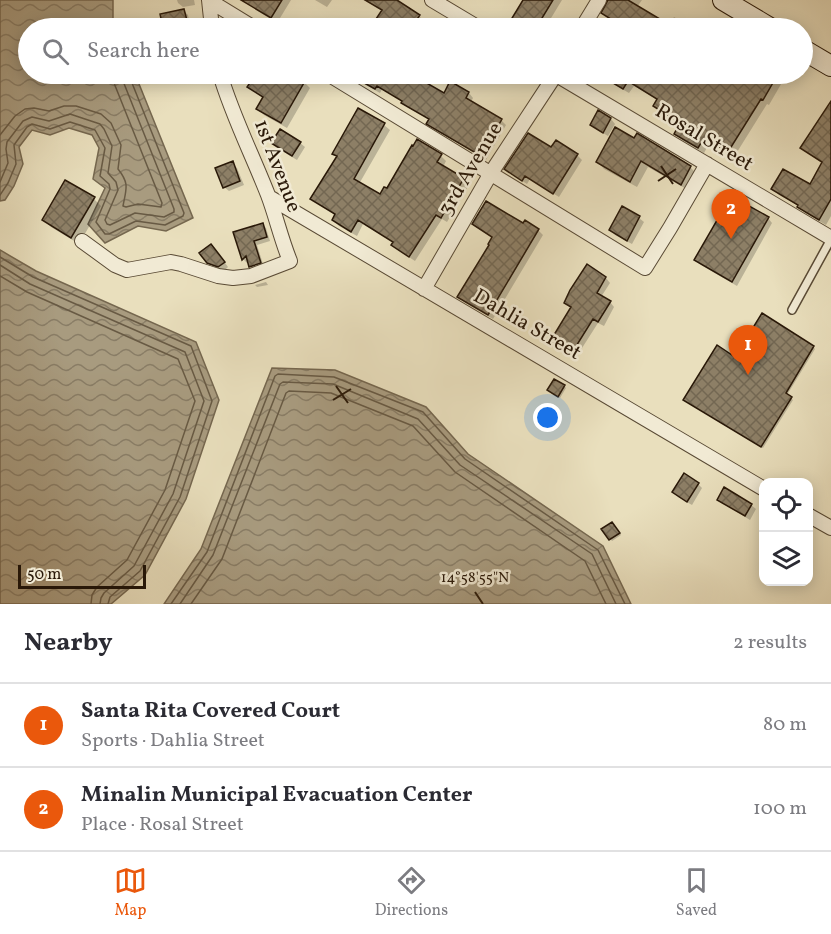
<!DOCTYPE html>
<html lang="en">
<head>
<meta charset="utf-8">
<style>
  body { margin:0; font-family:Vollkorn,serif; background:#f2f2f3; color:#2b2b33 }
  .controls { position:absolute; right:18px; bottom:18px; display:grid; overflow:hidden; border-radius:12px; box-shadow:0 3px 15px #0003 }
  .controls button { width:54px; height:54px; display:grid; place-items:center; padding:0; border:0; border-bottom:2px solid #e1e1e2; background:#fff; color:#2b2b33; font:30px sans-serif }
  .scale { position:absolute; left:18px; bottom:15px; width:128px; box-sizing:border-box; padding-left:6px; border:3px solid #291808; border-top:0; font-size:16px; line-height:21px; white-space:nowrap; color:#291808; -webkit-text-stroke:4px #f1ead4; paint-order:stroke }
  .you { position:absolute; left:548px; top:418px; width:21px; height:21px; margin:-15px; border:4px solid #fff; border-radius:50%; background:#1a73e8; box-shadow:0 0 0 9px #1a73e833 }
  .badge { display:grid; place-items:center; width:39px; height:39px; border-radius:50%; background:#ea580c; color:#fff; font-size:20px; font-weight:700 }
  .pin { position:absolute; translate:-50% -50px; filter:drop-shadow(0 2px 3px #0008) }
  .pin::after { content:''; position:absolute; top:32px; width:21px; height:18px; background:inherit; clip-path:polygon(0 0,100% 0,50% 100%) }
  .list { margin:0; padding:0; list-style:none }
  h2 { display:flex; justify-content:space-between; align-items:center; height:78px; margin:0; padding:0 24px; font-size:26px }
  h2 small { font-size:20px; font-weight:400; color:#7c7c81 }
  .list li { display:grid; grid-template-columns:39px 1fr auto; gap:18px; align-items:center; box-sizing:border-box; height:84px; padding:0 24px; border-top:2px solid #e1e1e2 }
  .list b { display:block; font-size:22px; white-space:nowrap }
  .list p { margin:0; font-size:20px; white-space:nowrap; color:#7c7c81 }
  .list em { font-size:20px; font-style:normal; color:#7c7c81 }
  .icon { flex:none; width:33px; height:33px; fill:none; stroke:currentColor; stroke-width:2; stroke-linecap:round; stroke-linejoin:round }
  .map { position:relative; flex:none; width:831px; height:604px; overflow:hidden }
  .search { position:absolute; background:#fff; box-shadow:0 3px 15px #0003; left:18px; right:18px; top:18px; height:66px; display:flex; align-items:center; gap:15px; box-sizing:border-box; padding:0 21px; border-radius:33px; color:#7c7c81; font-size:22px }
  .sheet { height:246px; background:#fff }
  nav { display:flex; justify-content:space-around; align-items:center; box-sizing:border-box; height:84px; border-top:2px solid #e1e1e2; background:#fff; font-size:16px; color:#7c7c81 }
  nav a { display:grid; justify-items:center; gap:3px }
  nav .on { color:#ea580c }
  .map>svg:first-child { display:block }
  .water { fill:url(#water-waves); stroke:#75674f; stroke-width:1.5 }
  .shadow { fill:#0003 }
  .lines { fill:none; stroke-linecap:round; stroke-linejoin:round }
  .shore { stroke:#685a44; stroke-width:1.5 }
  .building { fill:url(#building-cross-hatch); stroke:#291808; stroke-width:1.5 }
  .service-casing { stroke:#594a35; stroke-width:10 }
  .minor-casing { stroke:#594a35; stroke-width:16 }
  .secondary-casing { stroke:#291808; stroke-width:22 }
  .service { stroke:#f1ead4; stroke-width:7 }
  .minor { stroke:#f1ead4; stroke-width:14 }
  .secondary { stroke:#f1ead4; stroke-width:20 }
  .ticks { fill:none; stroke:#291808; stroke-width:2 }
  .labels { text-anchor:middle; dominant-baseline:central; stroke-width:5; stroke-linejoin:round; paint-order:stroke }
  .street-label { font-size:21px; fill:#291808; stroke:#f1ead4 }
  .ticks-label { font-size:15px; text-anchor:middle; fill:#291808; stroke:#f1ead4; stroke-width:5; stroke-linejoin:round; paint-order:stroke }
</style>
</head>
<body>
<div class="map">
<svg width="831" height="604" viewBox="0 0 831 604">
  <defs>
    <pattern id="water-waves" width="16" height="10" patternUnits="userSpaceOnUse" patternTransform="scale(1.5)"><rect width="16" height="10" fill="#a89b7f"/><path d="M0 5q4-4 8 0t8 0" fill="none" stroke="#897d66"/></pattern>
    <pattern id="building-cross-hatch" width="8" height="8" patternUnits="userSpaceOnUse" patternTransform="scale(1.5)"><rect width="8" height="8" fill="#8d7f66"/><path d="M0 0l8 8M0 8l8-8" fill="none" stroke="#736752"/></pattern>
  </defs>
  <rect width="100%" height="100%" fill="#e9dfbd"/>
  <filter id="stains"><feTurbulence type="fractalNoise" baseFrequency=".00333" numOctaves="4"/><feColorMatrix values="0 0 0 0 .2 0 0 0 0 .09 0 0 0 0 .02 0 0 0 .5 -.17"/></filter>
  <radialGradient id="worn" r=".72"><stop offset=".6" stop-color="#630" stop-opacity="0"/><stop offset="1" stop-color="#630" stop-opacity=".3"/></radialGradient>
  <path class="water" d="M0,0H113V22L116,28H28V74H135L193,218L166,231L138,226L105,243L88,224L105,188L93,179L99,148L92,135L69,128L50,135L32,130L19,147L23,164L14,186L5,200L0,201Z
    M0,250L36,271L196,342L219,400L186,499L145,575L111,604H0Z
    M272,368L335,370L426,407L468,454L603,546L631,604H164L201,549Z"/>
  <path class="shadow" d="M177,0H194L195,5L183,7L178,3Z
    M253,0H291L277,23L256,10L250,4Z
    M315,0H332L327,7Z
    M364,0H395L419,16L424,21L419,28H375L373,26L383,11Z
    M525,0H562L545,28H509Z
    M610,0H642L637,7L669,26L674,17L692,28H624L609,19L603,13Z
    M184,11L188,15L191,28H165L162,16Z
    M167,74H185L170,76Z
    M243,74H290L304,82L310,88L287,128L264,115L258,109L264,98L256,93L249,87L253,81Z
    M350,74H423L419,80L444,95L469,93L473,98L471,102L501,120L506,125L486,160L433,128L428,123L430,120L407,107L403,102L382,89L380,93L354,78Z
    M605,74H742L753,80L757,74H778L784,79L769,105L767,104L734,157L710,142L704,153L682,140L676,134L681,125L660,112L654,106L658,100L634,86L629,93L610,82L604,76Z
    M831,102V216L826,225L805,213L799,206L779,195L773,189L810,186L823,164L809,154L802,148Z
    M359,110L384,125L390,130L359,184L381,196L387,190L418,141L441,156L446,161L443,167L464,179L469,185L447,222L442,219L415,261L398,250L394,243L363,224L357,236L339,226L333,220L336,216L318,204L312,199L338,157L334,153Z
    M598,112L611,119L615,124L608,136L596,129L591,125Z
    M637,135L690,167L697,174L688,190L648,167L637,187L604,169L598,162L634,140Z
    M556,142L577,155L582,160L559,197L530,179L527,184L511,174L506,169L551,149Z
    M273,143H300L305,147L297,160L277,148Z
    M232,163L237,168L244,185L229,191L224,187Z
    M94,199L101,206L79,244L51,227L44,220Z
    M623,208L639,218L644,222L632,244L615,235L611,230Z
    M768,218L772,223L737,286L701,265L696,260Z
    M262,224L266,228L270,241L257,245L264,267L254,270L250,266L249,261L247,263L243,259Z
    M474,224L524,225L538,230L543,235L493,319L464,302L459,297L493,238L479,229Z
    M216,250L228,267L224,271L214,267L209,262Z
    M606,278L610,283L601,297L610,302L614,307L604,326L598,323L575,359L556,348L551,343L572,308L566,302Z
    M266,282L268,285L257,287L255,285Z
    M813,347L815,349L787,395L793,400L763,448L687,402L736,359Z
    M564,386L566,388L560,398L551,392Z
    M698,484L702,488L692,505L678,497L674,492Z
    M719,499L751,505L756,509L750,520L724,504Z
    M614,525L621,535L612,541L603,529Z
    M808,568L813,572L808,580Z"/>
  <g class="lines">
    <path class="shore" d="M0,135L15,116L25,109L34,108L49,111L64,106H76L101,114L111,123L121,145L118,169C130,184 126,189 123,206L126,207L138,204L161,207L162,203L114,83L113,74
      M0,182L8,163L6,149L7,142L23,121L32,117L49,121L70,114L100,124L104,129L112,146L108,173L116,182L118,190L105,220L107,224L110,225L135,213L164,217L174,212V209L123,81L122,74
      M0,195L8,183L16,164L14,145L27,127L32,124L50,129L70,122L95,130L105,148L100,176L109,184L110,189L96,222L105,234H109L136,221L165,225L183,216L184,213L130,78V74
      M0,257L33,277L191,346L212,401L180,497L140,571L110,597L108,604
      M0,265L30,284L185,352L204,401L173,494L134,566L104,593L101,598L100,604
      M0,276L27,292L178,359L195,401L165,490L127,560L97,587L92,595L91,604
      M171,604L207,552L275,376L278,374L334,377L423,412L465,459L598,550L625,604
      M180,604L213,555L280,384L283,382L333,384L418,419L460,465L592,554L616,604
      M191,604L222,559L286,393L289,391L331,393L413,426L455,472L585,561L606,604"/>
  </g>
  <path class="building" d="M241,0H282L271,18Z
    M365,0H397L420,15L411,28H370L382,10Z
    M523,0H553L536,28H506Z
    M608,0H628L675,28H625L601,13Z
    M184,9L189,28H163L160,14Z
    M256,74H293L305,81L281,123L256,109L263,97L247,87Z
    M348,74H411L444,93L450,81L469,92L466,98L502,119L481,156L426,124L429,119L401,103L402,101L377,86L375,89Z
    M598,74H778L763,100L761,99L728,152L704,138L698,148L674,134L680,123L653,106L657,99L628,81L623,89Z
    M831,101V199L819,220L797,207L798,205L771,189L783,169L810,184L822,162L800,148Z
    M358,108L385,123L354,179L380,194L384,187L387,188L412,145L413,146L417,139L442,154L437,162L464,178L441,218L436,215L409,257L391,245L393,242L358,220L351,232L332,220L335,214L310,199L337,156L332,154Z
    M598,110L611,118L603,133L590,125Z
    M615,127L634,138L637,133L691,166L681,185L641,161L630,182L596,162Z
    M280,129L301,142L292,156L271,143Z
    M528,133L551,147L556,140L578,154L553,194L525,176L522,181L504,169Z
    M233,161L240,181L223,188L215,168Z
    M65,180L95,197L71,238L42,220Z
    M731,196L769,217L732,282L694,260Z
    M486,201L523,223L525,220L539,229L488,315L457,297L489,245L488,244L492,237L472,224Z
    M622,206L640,216L627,241L609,230Z
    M263,223L267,237L254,241L261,263L249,267L246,256L242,260L233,232Z
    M211,244L225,262L218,267L207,263L199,253Z
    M587,264L606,277L597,293L611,301L598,322L593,319L570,356L549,343L571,307L564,303L570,290Z
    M762,313L814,346L786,393L792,397L761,447L683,400L717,345L735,357Z
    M554,379L565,385L558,397L547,390Z
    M684,473L699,483L687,502L672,492Z
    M724,487L752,504L745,516L717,500Z
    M612,522L620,533L609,540L601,529Z"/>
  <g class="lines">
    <defs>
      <path id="service" d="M792,310L831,239"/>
      <path id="minor" d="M209,0L212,28
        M432,0L479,28
        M210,1L254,28
        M582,28L599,0
        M328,74L645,268L670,228L707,164
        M555,74L831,238
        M269,197L764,489
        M82,241L115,265L127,270L171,262L181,264L218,276L233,278L251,276L290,261C281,239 276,216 268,195C252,154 232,115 220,74
        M424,289L491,173L556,74
        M808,515L831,528"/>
      <path id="secondary" d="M723,0L770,28
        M802,49L831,66"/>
    </defs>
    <use href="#service" class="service-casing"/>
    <use href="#minor" class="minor-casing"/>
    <use href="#secondary" class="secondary-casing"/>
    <use href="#service" class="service"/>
    <use href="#minor" class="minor"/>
    <use href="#secondary" class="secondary"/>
  </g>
  <path class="ticks" d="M661,166L673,184M658,181L676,169M336,386L348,403M333,400L351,389M475,592L483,604"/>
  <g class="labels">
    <g class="street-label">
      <text transform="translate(704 138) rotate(31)">Rosal Street</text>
      <text transform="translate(277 166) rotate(69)">1st Avenue</text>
      <text transform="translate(471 169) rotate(-59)">3rd Avenue</text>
      <text transform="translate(527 325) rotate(30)">Dahlia Street</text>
    </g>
  </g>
  <g class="ticks-label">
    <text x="475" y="582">14°58'55"N</text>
  </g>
  <rect width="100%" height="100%" filter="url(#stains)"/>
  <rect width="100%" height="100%" fill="url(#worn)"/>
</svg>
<div class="controls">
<button><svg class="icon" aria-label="locate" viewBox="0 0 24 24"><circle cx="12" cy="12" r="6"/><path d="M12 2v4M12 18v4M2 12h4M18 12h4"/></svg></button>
<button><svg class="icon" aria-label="layers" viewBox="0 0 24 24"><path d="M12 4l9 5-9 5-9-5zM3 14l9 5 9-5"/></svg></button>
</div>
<div class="scale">50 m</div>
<div class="you"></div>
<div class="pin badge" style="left:748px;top:375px">1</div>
<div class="pin badge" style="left:731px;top:239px">2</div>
<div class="search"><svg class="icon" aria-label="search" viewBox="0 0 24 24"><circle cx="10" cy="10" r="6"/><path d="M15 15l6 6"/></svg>Search here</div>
</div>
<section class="sheet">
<h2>Nearby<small>2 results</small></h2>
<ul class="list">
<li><span class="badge">1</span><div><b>Santa Rita Covered Court</b><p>Sports · Dahlia Street</p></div><em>80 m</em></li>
<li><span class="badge">2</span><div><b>Minalin Municipal Evacuation Center</b><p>Place · Rosal Street</p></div><em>100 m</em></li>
</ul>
</section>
<nav>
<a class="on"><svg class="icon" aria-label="map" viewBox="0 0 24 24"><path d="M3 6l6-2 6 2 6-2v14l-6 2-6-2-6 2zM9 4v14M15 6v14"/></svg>Map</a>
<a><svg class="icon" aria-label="directions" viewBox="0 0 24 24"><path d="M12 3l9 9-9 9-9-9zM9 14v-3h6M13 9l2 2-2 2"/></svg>Directions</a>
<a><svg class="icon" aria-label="saved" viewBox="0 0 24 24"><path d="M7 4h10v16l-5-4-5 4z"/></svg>Saved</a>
</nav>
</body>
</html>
